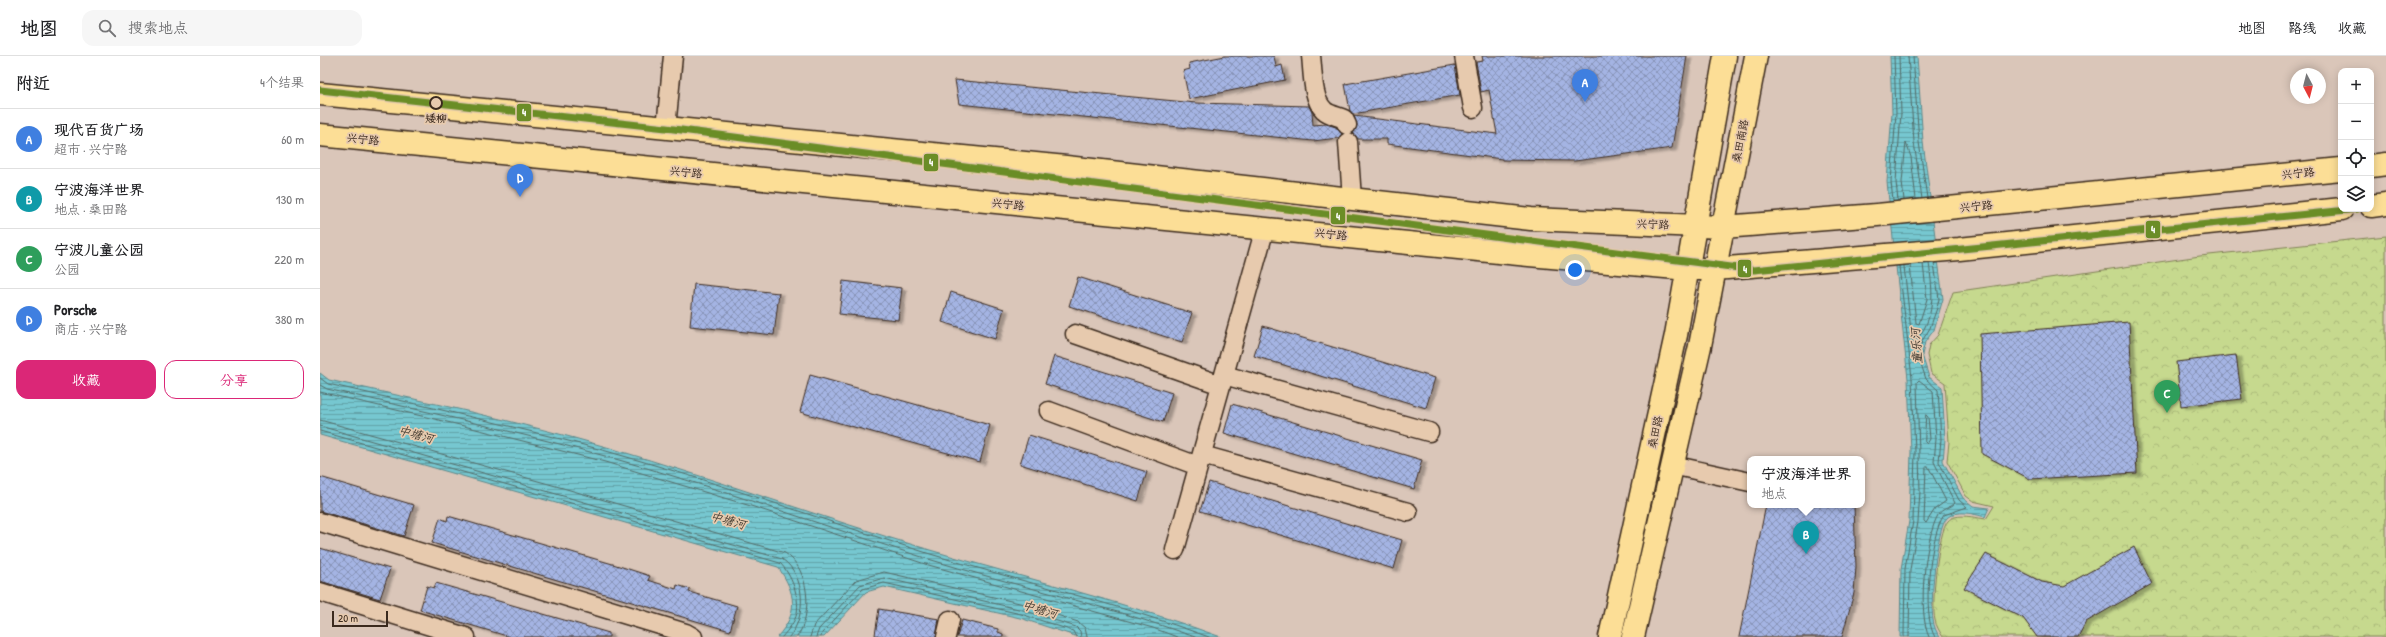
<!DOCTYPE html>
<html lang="zh">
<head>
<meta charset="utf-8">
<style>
  body { margin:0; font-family:"Patrick Hand","LXGW WenKai TC",sans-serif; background:#f6f6f6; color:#202124 }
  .controls { position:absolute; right:12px; top:12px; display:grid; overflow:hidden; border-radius:8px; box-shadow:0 2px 10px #0003 }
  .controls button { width:36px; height:36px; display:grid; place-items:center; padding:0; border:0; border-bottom:1px solid #e0e0e0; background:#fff; color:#202124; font:20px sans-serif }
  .compass { position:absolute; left:1970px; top:12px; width:36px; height:36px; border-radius:50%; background:#fff; box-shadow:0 2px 10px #0003; rotate:173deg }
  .scale { position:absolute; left:12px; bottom:10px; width:56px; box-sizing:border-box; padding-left:4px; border:2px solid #3b2a1e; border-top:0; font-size:11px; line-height:14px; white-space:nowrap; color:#3b2a1e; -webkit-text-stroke:3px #e7caae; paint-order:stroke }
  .you { position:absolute; left:1255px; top:214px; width:14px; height:14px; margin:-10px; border:3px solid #fff; border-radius:50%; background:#1a73e8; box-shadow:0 0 0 6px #1a73e833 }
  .badge { display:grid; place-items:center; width:26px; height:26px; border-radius:50%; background:#db2777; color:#fff; font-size:13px; font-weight:700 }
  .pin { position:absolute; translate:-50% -33px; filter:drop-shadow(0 1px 2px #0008) }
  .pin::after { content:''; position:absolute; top:21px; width:14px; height:12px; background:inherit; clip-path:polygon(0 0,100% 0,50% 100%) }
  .popup { position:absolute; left:1427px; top:400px; width:118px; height:52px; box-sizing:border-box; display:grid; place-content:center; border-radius:8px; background:#fff; filter:drop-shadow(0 1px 3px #0005); font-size:13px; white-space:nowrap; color:#757577 }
  .popup b { font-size:15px; color:#202124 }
  .popup::after { content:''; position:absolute; left:50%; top:100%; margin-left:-8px; border:8px solid transparent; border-top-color:#fff }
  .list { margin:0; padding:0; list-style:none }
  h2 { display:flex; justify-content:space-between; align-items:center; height:52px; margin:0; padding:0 16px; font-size:17px }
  h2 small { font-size:13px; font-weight:400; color:#757577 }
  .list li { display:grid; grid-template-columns:26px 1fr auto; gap:12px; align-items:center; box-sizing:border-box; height:60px; padding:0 16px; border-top:1px solid #e0e0e0 }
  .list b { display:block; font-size:15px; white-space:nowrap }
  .list p { margin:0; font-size:13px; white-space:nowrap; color:#757577 }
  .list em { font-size:13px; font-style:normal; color:#757577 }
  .actions { display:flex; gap:8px; padding:12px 16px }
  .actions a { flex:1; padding:9px 0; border:1px solid #db2777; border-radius:12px; text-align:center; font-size:14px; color:#db2777 }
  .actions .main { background:#db2777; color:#fff }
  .icon { flex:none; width:22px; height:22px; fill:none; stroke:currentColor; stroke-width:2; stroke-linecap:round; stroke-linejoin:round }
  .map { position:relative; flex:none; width:2066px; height:581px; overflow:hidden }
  header { display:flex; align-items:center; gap:24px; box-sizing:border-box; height:56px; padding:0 20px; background:#fff; border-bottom:1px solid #e0e0e0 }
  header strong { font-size:19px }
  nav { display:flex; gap:22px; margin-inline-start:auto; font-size:14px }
  .search { width:280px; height:36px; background:#f6f6f6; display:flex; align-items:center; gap:10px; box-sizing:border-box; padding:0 14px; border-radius:12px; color:#757577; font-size:15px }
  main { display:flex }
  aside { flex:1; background:#fff }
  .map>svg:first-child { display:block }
  .park { fill:url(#park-crowns); stroke:#808256 }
  .water { fill:url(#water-rules); stroke:#5e8889 }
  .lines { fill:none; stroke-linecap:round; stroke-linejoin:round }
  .shore { stroke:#536965; stroke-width:1 }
  .building { fill:url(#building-cross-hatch); stroke:#3b2a1e; filter:url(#shadow) }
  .minor-casing { stroke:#3b2a1e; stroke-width:21 }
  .major-casing { stroke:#3b2a1e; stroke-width:25 }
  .minor { stroke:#e7caae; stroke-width:18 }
  .major { stroke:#fcde96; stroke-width:22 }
  .metro-1-casing { stroke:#e7caae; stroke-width:10 }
  .metro-1 { stroke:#6b8d27; stroke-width:7 }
  .stop-dot { fill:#e7caae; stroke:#3b2a1e; stroke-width:2 }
  .labels { text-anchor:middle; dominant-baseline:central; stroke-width:3.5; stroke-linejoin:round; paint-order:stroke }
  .stop-label { font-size:11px; font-weight:bold; fill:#3b2a1e; stroke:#e7caae }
  .street-label { font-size:11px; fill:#3b2a1e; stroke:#e7caae }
  .water-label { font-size:12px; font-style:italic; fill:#413a30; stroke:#e7caae }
  .line-badge { stroke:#e7caae; stroke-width:1.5 }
  .badge-label { font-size:11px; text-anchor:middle; font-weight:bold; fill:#fff }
</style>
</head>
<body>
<header>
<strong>地图</strong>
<div class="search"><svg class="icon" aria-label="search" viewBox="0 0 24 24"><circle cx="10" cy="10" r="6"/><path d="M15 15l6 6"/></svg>搜索地点</div>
<nav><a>地图</a><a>路线</a><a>收藏</a></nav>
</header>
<main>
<aside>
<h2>附近<small>4个结果</small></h2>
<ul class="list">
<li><span class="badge" style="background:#3f7fe0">A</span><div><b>现代百货广场</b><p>超市 · 兴宁路</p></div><em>60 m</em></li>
<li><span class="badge" style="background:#0f9aa8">B</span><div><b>宁波海洋世界</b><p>地点 · 桑田路</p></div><em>130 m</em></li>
<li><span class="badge" style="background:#2e9e5b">C</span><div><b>宁波儿童公园</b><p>公园</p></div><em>220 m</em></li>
<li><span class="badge" style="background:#3f7fe0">D</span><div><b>Porsche</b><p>商店 · 兴宁路</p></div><em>380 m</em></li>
</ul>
<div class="actions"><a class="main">收藏</a><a>分享</a></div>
</aside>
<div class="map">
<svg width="2066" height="581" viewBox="0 0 2066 581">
  <defs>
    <pattern id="park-crowns" width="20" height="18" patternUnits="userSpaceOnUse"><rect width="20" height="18" fill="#c6d98e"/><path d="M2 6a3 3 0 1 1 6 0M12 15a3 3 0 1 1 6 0" fill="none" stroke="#abba7a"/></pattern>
    <pattern id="water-rules" width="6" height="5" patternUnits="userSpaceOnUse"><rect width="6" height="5" fill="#76c7d0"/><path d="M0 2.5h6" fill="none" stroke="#62a2a8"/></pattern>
    <pattern id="building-cross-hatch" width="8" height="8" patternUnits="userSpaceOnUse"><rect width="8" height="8" fill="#a4b4e3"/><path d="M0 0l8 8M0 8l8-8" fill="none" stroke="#8793b7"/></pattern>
    <filter id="shadow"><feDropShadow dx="4.5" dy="2.5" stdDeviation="1" flood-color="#0004"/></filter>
  </defs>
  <rect width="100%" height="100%" fill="#dac6b9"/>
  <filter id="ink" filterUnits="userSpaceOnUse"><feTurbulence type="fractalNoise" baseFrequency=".025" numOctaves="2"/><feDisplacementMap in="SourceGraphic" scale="8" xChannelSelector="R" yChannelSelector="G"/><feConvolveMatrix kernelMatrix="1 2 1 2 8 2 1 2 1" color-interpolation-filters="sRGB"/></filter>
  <g filter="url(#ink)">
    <path class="park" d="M2066,180V581H1623C1620,576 1616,570 1615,564C1611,550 1618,475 1628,465C1636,456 1656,462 1666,463L1674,450L1653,445L1646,440L1627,405L1629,386L1625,327L1611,317L1607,299L1609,289L1618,279L1633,236L1880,200Z"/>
    <path class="water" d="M1570,0H1597L1603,86L1623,243L1614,274L1605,286L1602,299L1609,321L1622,331L1625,383L1623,405L1643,442L1653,450L1669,452L1665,461C1654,458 1637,453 1627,462C1616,473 1610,548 1613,564C1614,570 1616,576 1620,581H1580L1581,513L1589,465L1591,396L1588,323L1567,126L1572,57Z
      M0,317L9,324C103,345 197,365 290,392C398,424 503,462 610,494C707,523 806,546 901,581H758L700,562L564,531L546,536L504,581H457C479,557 476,537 458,511L0,379Z"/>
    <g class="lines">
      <path class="shore" d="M1588,0L1594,86L1602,143
        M1593,0L1599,86L1607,142
        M1584,144L1582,126L1586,87L1591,101L1596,143
        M1573,145L1571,126L1576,57L1574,0
        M1578,145L1576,126L1581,57L1579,0
        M1614,207L1619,243L1617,252L1610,272L1602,285L1598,299L1606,323L1618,334L1621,383L1619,406L1639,444L1647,451L1624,459C1610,479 1601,560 1615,581
        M1590,209L1596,267L1599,268L1607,243L1603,208
        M1579,210L1592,322L1595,396L1593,465L1585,513L1584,581
        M1584,210L1592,284L1595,286C1616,261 1613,238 1609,207
        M0,322L8,328C101,349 194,370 286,395C394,425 500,463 607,497C701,526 797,547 889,581
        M0,329L7,333C100,354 193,375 285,400C393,430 498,468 605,502C694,530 787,549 875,581
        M0,336L144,370L285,406L434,451L605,508L833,572L857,581
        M1606,359L1608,361L1610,383L1607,388L1605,386Z
        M0,364L243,432L465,497C490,513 493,559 477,581
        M0,370L462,503C486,519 487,561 469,581
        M0,375L460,507C471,518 480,541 477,557C475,566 468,574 462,581
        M1608,410L1626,445L1615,453L1606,467L1604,465L1606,412Z
        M490,581L494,569L536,524L564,516L704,548L758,566L765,572L767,581
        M496,581L499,573L540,529L564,522L703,554L756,571L760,575L761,581
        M501,581L502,577L543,533L564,527L701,558L753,575L756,581
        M1589,581L1590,514L1598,466L1600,435L1597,326L1599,324L1613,335L1616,383L1614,406L1635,447C1631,452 1622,452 1618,459C1605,482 1597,557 1609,581"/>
    </g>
    <path class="building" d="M905,0H954L956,11L962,9L965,24L869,43L863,15L870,13L869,7Z
      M1162,0H1367L1352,92L1255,105L1182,104V103L1067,88V83H1038L1033,77L1037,69L1034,60L1177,78L1169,34L1161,36L1156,6L1163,5Z
      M1135,9L1140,39L1033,58L1030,55L1025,28Z
      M635,24L876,47L989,50L992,56L993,69L1006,68L1016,71L1022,78L1018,82L993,85L639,48Z
      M758,221L872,257L862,286L749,250Z
      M523,225L582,232L578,264L519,258Z
      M374,228L459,237L454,279L370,270Z
      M631,236L684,253L675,283L622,266Z
      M1809,266L1817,417L1710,423L1662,398L1660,278Z
      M943,270L1115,322L1106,352L934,300Z
      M1916,299L1922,343L1861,350L1856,306Z
      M734,300L852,337L843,366L725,328Z
      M490,319L670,369L660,406L480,356Z
      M912,348L1102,404L1094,433L904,377Z
      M709,379L827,416L818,445L700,408Z
      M0,421L94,449L84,480L0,455Z
      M889,426L1082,484L1074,513L880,455Z
      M1446,449H1534L1536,511L1534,537L1522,581H1419Z
      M128,460L296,509L330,520L328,524L356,533L357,529L370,533L369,536L417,550L410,575L112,487L120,462L127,465Z
      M1814,491L1832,528L1766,566L1758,581H1717L1703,562L1644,532L1666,498L1722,526L1744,530Z
      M0,492L70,513L60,543L0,525Z
      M116,527L289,577V581H190L100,554L107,530L114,532Z
      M559,553L619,563L616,581H567L555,579Z
      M642,564L678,573V576L683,578V581H637Z"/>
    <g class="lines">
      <defs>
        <path id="minor" d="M991,0C993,16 992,43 1004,54C1009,59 1018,60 1024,63L1027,69
          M1144,0L1153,52
          M346,72L353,0
          M1028,86L1032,143
          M755,278L901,329
          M904,319L1109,376
          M729,355L878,410
          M882,399L1088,456
          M1352,409L1430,426
          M0,466L366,577L373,581
          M855,494L945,172
          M0,536L146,581
          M626,581L630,564"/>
        <path id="major" d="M0,38L746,111L1211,163L1403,171L1557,159L2021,113
          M0,79L1209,199L1368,213H1395L1639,193L2022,153
          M2051,110L2066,108
          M2051,150L2066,148
          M1290,581L1356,279L1405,0
          M1313,581L1380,290L1436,0"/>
      </defs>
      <use href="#minor" class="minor-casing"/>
      <use href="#major" class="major-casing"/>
      <use href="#minor" class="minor"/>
      <use href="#major" class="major"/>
      <defs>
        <path id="metro-1" d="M0,34L346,72L1434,214L2037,153"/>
      </defs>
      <use href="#metro-1" class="metro-1-casing"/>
      <use href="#metro-1" class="metro-1"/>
    </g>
  </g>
  <circle class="stop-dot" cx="116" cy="47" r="6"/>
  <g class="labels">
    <g class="stop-label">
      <text x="116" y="62">矮柳</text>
    </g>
    <g class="street-label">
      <text transform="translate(43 83) rotate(6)">兴宁路</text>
      <text transform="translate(1420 85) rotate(-79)">桑田南路</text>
      <text transform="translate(366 116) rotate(6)">兴宁路</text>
      <text transform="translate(1978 117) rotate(-6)">兴宁路</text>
      <text transform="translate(688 148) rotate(6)">兴宁路</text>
      <text transform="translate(1656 150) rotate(-6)">兴宁路</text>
      <text transform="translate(1333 168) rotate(2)">兴宁路</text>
      <text transform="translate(1011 178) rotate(6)">兴宁路</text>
      <text transform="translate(1335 376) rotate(-78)">桑田路</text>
    </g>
    <g class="water-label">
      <text transform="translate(1596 290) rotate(-94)">童乐河</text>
      <text transform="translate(96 378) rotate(15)">中塘河</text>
      <text transform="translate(408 464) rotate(15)">中塘河</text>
      <text transform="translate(720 553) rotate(16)">中塘河</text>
    </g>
  </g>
  <g class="line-badge">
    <rect x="196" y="47" width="16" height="19" rx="4" fill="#6b8d27"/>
    <rect x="603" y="97" width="16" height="19" rx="4" fill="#6b8d27"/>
    <rect x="1010" y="150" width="16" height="19" rx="4" fill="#6b8d27"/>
    <rect x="1825" y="164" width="16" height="19" rx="4" fill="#6b8d27"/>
    <rect x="1417" y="203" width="15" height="19" rx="4" fill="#6b8d27"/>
  </g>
  <g class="badge-label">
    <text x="204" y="60">4</text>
    <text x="611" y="110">4</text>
    <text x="1018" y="164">4</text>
    <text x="1833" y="177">4</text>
    <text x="1425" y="217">4</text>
  </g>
</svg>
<div class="controls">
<button>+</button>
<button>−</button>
<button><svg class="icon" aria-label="locate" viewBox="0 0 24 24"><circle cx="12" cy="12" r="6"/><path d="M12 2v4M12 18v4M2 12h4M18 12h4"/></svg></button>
<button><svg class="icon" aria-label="layers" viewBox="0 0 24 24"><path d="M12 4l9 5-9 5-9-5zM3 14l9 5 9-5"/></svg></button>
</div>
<svg class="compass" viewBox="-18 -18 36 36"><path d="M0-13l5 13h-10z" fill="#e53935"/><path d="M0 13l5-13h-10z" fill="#757577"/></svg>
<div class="scale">20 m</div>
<div class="you"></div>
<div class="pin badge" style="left:1265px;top:46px;background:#3f7fe0">A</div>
<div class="pin badge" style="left:1486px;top:498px;background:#0f9aa8">B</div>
<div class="popup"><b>宁波海洋世界</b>地点</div>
<div class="pin badge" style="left:1847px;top:357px;background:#2e9e5b">C</div>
<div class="pin badge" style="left:200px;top:141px;background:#3f7fe0">D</div>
</div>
</main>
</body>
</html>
